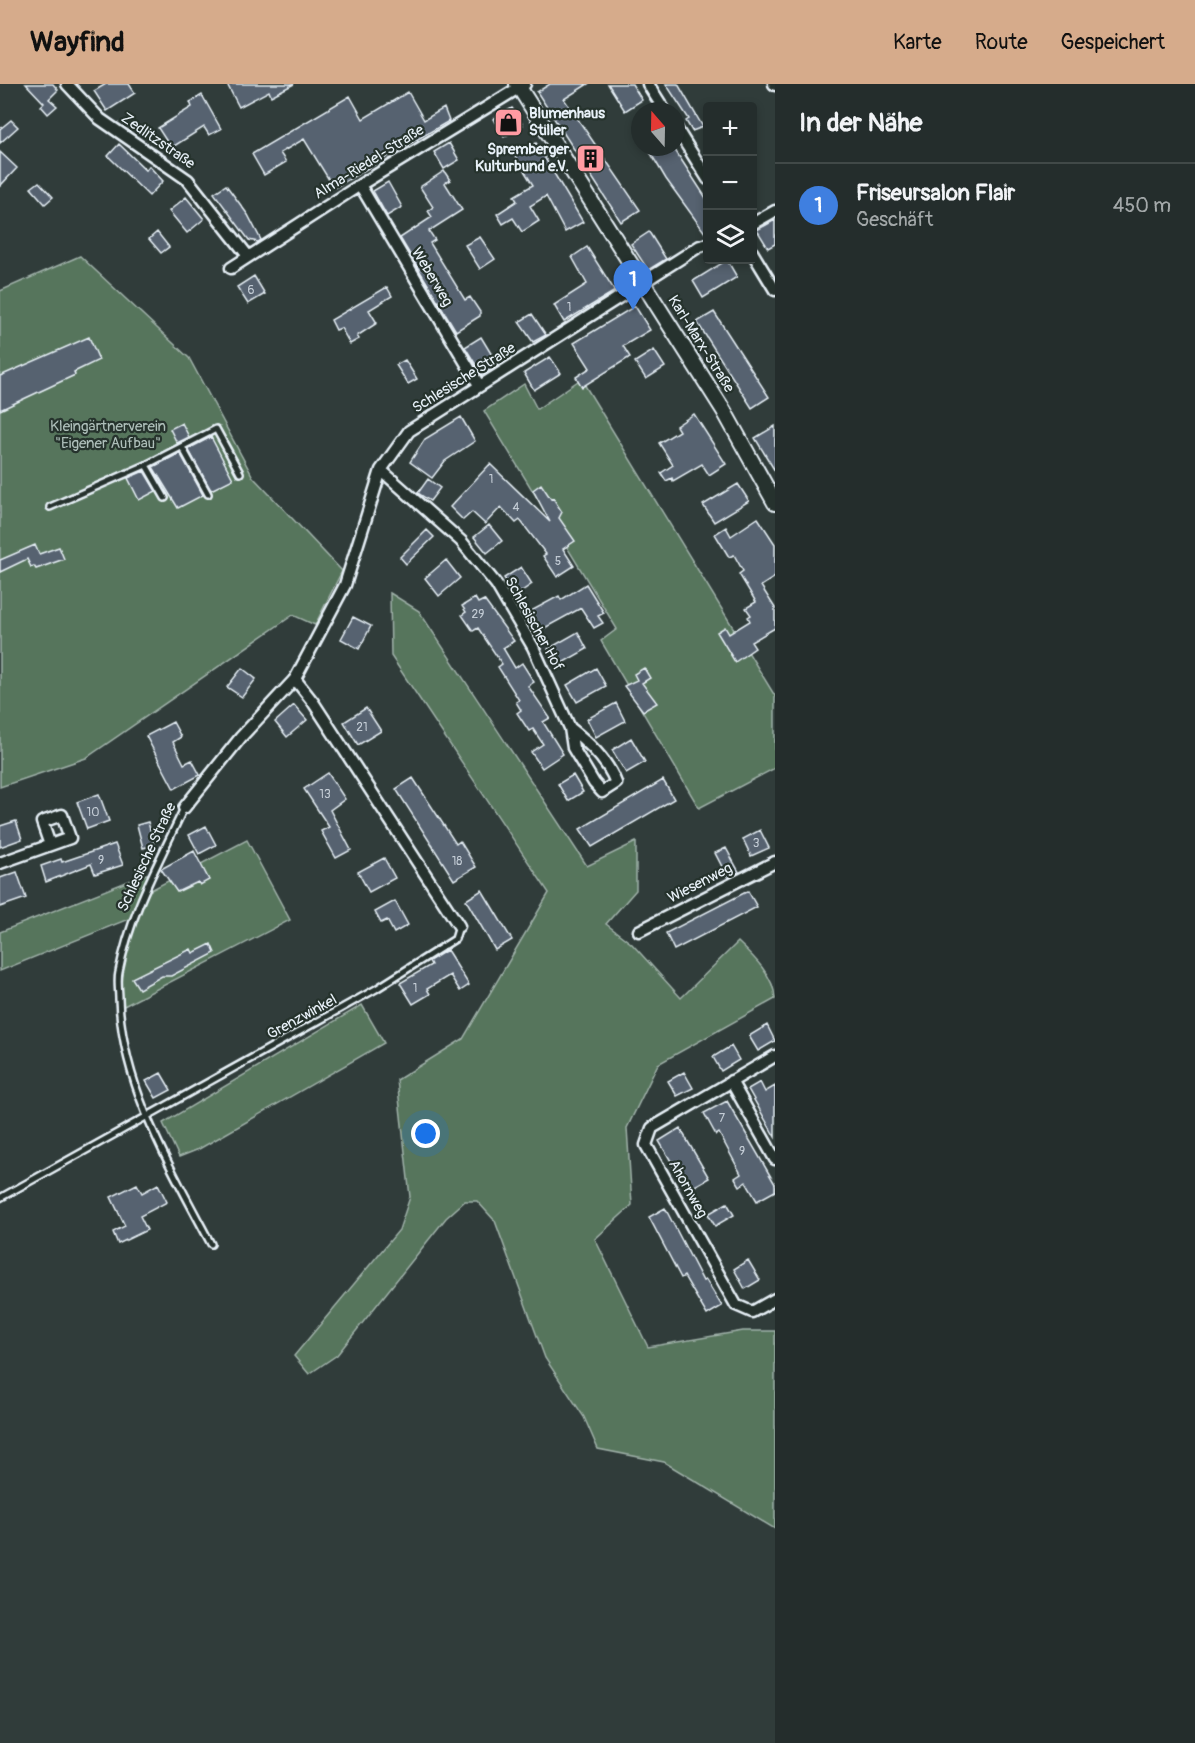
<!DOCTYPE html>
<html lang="de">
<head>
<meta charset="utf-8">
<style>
  body { margin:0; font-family:Pangolin,sans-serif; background:#303938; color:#f1f3f6 }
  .controls { position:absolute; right:18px; top:18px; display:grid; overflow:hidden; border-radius:6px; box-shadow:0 3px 9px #0003 }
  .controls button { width:54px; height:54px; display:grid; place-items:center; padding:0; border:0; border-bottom:2px solid #414948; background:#242d2c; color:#f1f3f6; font:30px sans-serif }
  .compass { position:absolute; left:631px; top:18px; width:54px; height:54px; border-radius:50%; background:#242d2c; box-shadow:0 3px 9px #0003; rotate:340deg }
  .you { position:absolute; left:426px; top:1050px; width:21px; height:21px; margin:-15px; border:4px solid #fff; border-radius:50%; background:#1a73e8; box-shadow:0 0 0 9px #1a73e833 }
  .badge { display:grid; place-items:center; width:39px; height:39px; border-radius:50%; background:#d6ab8b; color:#fff; font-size:20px; font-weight:700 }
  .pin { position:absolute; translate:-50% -50px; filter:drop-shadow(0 2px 3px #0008) }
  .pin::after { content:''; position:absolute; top:32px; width:21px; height:18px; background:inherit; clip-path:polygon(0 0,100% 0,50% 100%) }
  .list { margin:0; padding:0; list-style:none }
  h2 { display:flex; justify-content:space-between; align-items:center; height:78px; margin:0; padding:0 24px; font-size:26px }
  h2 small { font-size:20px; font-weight:400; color:#a3a8a9 }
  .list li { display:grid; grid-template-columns:39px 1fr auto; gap:18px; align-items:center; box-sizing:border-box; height:84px; padding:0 24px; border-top:2px solid #414948 }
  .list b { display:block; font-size:22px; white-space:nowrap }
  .list p { margin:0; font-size:20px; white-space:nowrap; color:#a3a8a9 }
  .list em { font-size:20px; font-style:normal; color:#a3a8a9 }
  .icon { flex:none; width:33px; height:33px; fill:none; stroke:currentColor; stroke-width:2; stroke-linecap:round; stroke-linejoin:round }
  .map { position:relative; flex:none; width:775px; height:1659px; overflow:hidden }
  header { display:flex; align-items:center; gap:36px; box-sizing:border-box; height:84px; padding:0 30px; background:#d6ab8b; color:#111 }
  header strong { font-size:28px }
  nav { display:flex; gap:33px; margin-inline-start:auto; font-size:21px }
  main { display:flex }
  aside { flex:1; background:#242d2c }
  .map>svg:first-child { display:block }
  .green { fill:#57745c; stroke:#a0b2aa; stroke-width:1.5 }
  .building { fill:#56626f; stroke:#e8f1f8; stroke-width:1.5 }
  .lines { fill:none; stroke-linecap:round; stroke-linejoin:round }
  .lane-casing { stroke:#e8f1f8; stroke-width:10 }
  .street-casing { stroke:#e8f1f8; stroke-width:15 }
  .secondary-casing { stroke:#e8f1f8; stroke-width:18 }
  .lane { stroke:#26332d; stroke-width:5 }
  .street { stroke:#26332d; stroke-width:10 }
  .secondary { stroke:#26332d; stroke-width:14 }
  .labels { text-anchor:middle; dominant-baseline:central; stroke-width:4.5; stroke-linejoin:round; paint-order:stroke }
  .number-label { font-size:12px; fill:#c4cdd6 }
  .poi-label { font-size:15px; font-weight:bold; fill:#e8f1f8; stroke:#26332d; text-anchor:start }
  .street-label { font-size:15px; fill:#e8f1f8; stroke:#26332d }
  .park-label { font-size:15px; fill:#aebfba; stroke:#26332d }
</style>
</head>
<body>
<header>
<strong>Wayfind</strong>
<nav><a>Karte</a><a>Route</a><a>Gespeichert</a></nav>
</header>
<main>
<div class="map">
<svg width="775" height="1659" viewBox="0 0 775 1659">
  <rect width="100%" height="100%" fill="#303c3a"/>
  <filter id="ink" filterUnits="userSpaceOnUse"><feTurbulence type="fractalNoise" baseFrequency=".0167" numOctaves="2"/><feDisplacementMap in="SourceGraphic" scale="12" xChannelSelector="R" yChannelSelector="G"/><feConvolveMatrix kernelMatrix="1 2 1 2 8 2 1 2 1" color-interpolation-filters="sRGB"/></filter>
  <g filter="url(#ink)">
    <path class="green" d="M80,172L189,274L253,393L342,487L315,541L293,531L86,674L0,703V207Z
      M581,295L775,612V684L699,724L601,557L617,545L484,327L524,300L537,325Z
      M390,509L419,527L587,782L636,758V806L606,840L632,860L681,914L738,858C753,872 775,893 775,915L658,980L627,1044L632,1121L595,1155L648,1263L743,1247H775V1445L664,1378L598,1365L584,1333L545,1274L495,1137L477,1117H465L446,1134L337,1271L309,1290L294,1272L399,1146L410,1113L397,996L463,955L549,809L391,572Z
      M247,756L290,836L122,923C120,884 129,845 145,809Z
      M149,789L131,834L0,887V848Z
      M362,921L384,959L199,1065L179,1073L163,1039Z"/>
    <path class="building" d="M26,0H53L58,6L49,15L57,22L48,30L41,22L44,19Z
      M106,0H129L135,9L107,27L94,7Z
      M227,0H294L271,12L269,7L239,23Z
      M550,0H588L564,15L640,126L621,138L537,8Z
      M608,0H632L642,16L625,27Z
      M666,0H678L703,43L692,47L686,37L689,35Z
      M408,8L424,36L444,24L449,37L334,104L304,55L280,69L286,78L264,91L252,70L350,12L363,35Z
      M202,11L221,45L209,51L204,43L171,64L158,44L192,23L190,18Z
      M512,24L523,41L504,53L493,35Z
      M11,36L18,43L0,59V45Z
      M449,59L459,76L444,85L434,68Z
      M536,59L583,138L565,148L546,112L530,122L539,137L522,148L513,134L503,140L497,130L517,117L514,112L533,101L515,72Z
      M119,60L146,86L149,82L163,97L149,112L108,72Z
      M647,63H673L708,117V153L666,95Z
      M0,68L17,84L0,102Z
      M444,87L450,96L445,99L462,126L429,147L435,156L430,159L465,216L470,213L480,228V232L456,247L400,154L432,133L428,127L433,123L420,103Z
      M39,98L53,113L45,120L31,104Z
      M388,98L402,123L387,132L373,107Z
      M226,101L248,131L261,156L258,158L249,156L214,109Z
      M186,113L204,135L187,149L169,127Z
      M775,136V160L768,164L757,146Z
      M157,148L169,163L161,169L149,155Z
      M649,148L666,175L648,186L631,160Z
      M480,153L495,175L480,185L465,161Z
      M587,163L615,207L564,238L554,221L587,200L572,173Z
      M727,176L737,193L703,214L693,197Z
      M254,192L265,210L248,220L237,203Z
      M387,203L392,212L369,226L377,239L357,252L359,255L350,260L341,244L336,246L331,236Z
      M635,222L650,246L623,262L630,273L582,303L576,293L590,284L574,259Z
      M714,228L769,313L752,324L697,238Z
      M532,230L546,251L533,258L519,238Z
      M89,253L99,276L74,288L75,291L0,326V292Z
      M481,253L498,281L482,291L465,263Z
      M654,266L665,283L646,295L635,278Z
      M550,273L561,289L534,306L524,289Z
      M405,276L417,295L408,300L396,281Z
      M694,330L726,380L709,391L702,380L673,397L672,394L666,397L661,389L673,381L659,359L679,347L676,342Z
      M461,333L475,357L445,377L432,394L410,378L425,355Z
      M182,339L189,353L177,359L170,345Z
      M775,342V387L755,354Z
      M211,353L233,395L211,406L188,365Z
      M180,369L203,411L178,424L153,383Z
      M490,380L550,438L533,406L541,400L551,415L553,414L562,428L559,434L575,457L563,465L574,482L557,493L543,472L546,470L520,436L516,439L501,423L485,440L472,428L463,436L450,423Z
      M144,387L156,407L139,416L128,394Z
      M428,395L440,404L430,417L418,409Z
      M738,400L749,417L714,438L703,421Z
      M758,434L775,460V493L761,502L775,524V544L751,558L755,564L735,578L717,548L725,543L729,550L750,537L748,533L751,531L746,524L756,518L739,490L743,487L734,471L729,473L715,450L726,443L731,452Z
      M489,441L502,457L487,469L474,453Z
      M427,446L434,453L406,480L400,473Z
      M35,461L39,470L59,463L64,475L36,485L34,482L31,483L27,475L0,488V476Z
      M446,476L460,494L439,512L425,494Z
      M521,483L532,500L516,511L504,494Z
      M586,500L604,529L598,532L603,539L594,544L581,524L541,546L531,527L559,512L561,516Z
      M475,514L478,519L484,516L514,557L503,564L515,584L522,579L534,598L528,602L550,634L543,638L563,670L542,684L531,668L543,660L533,645L529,647L517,629L521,626L516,618L519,616L498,583L502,580L478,544L473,547L462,531L466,528L462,522Z
      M353,533L371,542L359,565L341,555Z
      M578,548L587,565L557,582L548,565Z
      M242,584L256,595L242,613L227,603Z
      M596,584L606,602L577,618L567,601Z
      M644,584L650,594L642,599L657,619L643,627L624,602L637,596L634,590Z
      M616,619L625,637L596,653L587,635Z
      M294,621L307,636L287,653L275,638Z
      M366,624L381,647L358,661L344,638Z
      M173,638L181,653L173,658L184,680L192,676L200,691L174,705L146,652Z
      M631,654L645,678L626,689L612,666Z
      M328,689L345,715L330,726L351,766L336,774L321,747L329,743L304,705Z
      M573,691L583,708L568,717L558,700Z
      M413,694L456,760L460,757L476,783L454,796L396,705Z
      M663,696L674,715L592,763L580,745Z
      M99,710L109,737L87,745L77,718Z
      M16,737L22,755L0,763V742Z
      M148,738L154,761L143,764L137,741Z
      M206,742L216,761L199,770L189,751Z
      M760,746L769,764L751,772L743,755Z
      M115,760L123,781L95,790L91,780L46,798L41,782L61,775L62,778Z
      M726,764L739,788L728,794L715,769Z
      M194,767L209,796L200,801L198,798L177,808L161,785Z
      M384,774L395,794L369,808L358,788Z
      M17,788L26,814L0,823V794Z
      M482,806L512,856L495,866L466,816Z
      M748,807L757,823L674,866L666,849Z
      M395,817L408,841L394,849L387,836L381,839L375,828Z
      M211,860L215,869L171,892H162L139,905L132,894L191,865L193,869Z
      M447,866L469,901L460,907L450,891L427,905L430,910L413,920L400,899L431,881L429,877Z
      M767,941L775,957L758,967L749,952Z
      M731,962L739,976L721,987L713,973Z
      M684,988L693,1004L677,1012L668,997Z
      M161,989L171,1006L156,1014L146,997Z
      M760,998L765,1008L775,1002V1053L748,1005Z
      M727,1017L775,1100V1107L757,1117L746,1098L740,1102L735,1094L741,1090L719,1049L716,1051L704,1029Z
      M680,1044L709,1094L688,1106L659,1057Z
      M137,1100L142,1109L158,1100L167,1118L140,1132L147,1146L118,1160L113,1148L125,1142L111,1113Z
      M727,1119L734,1131L715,1142L708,1130Z
      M665,1124L703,1197L706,1196L722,1222L707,1231L684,1192L681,1194L649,1133Z
      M748,1176L760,1196L745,1205L734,1185Z"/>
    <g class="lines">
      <defs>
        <path id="lane" d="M182,363L208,410
          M146,381L165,414
          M50,423L146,381L216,345L240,389
          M184,724C159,778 130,829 119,888C117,897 119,907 119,915C122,1003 171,1084 211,1160
          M0,1114L376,905L455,855L459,842"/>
        <path id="street" d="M67,0L100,35L188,96L248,172
          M648,0L665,27
          M774,0L775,1
          M676,44L708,95
          M360,101L479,301
          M752,140L775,127
          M752,168L775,206
          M231,184L360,101L525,0
          M381,386L461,457L496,500L533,563L570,644L573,664L594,699L602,708L616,699C608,677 588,658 570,644
          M184,724L241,653L295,595
          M0,779L70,754L62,731L42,738L50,761
          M459,842L313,618L295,595L345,501L381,386L409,347L700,162L708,160
          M639,847L775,778
          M775,972L652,1044L646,1061L736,1221L752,1228L775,1215
          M731,997L775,1075"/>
        <path id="secondary" d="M517,0L724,327L775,419"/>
      </defs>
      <use href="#lane" class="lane-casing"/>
      <use href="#street" class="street-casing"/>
      <use href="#secondary" class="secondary-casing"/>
      <use href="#lane" class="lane"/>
      <use href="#street" class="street"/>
      <use href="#secondary" class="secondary"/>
    </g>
  </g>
  <defs>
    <symbol id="shop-square" viewBox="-11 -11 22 22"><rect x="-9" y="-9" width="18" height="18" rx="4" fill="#ff9aa2" stroke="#26332d"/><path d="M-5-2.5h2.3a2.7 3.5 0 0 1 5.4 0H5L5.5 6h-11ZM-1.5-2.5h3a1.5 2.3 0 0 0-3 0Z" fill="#111"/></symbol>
    <symbol id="building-square" viewBox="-11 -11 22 22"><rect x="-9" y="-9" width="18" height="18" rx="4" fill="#ff9aa2" stroke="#26332d"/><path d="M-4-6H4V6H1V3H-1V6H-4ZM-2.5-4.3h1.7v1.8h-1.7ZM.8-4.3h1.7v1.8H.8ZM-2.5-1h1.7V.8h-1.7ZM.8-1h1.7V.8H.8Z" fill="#111"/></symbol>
  </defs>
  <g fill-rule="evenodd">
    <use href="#shop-square" x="492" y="22" width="33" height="33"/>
    <use href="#building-square" x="574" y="58" width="33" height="33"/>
  </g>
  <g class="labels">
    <g class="number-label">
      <text x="251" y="206">6</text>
      <text x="569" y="223">1</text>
      <text x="491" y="395">1</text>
      <text x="516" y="423">4</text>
      <text x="558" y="477">5</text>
      <text x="478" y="530">29</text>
      <text x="362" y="643">21</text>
      <text x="325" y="710">13</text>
      <text x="93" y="728">10</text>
      <text x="756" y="759">3</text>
      <text x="101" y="776">9</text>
      <text x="457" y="777">18</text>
      <text x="415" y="904">1</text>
      <text x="722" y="1034">7</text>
      <text x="742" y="1067">9</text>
    </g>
    <g class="poi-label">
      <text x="529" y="29">Blumenhaus<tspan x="529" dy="17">Stiller</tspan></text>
      <text x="569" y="65" text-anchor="end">Spremberger<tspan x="569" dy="17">Kulturbund e.V.</tspan></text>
    </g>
    <g class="street-label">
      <text transform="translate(158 57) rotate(35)">Zedlitzstraße</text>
      <text transform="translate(369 78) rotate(-32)">Alma-Riedel-Straße</text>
      <text transform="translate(432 193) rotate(59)">Weberweg</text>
      <text transform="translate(701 260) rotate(58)">Karl-Marx-Straße</text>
      <text transform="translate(464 294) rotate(-32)">Schlesische Straße</text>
      <text transform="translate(534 540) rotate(61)">Schlesischer Hof</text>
      <text transform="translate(147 773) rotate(-65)">Schlesische Straße</text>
      <text transform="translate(700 799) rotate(-27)">Wiesenweg</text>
      <text transform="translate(302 933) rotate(-29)">Grenzwinkel</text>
      <text transform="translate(688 1105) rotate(61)">Ahornweg</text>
    </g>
    <g class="park-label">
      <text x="108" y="342">Kleingärtnerverein<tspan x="108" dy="17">"Eigener Aufbau"</tspan></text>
    </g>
  </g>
</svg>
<div class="controls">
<button>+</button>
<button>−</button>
<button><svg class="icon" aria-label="layers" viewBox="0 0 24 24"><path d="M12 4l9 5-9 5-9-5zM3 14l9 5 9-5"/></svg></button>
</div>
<svg class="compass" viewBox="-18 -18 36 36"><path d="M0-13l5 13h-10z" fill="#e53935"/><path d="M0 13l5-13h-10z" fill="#a3a8a9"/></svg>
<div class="you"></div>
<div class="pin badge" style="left:633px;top:226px;background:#3f7fe0">1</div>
</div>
<aside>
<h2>In der Nähe<small></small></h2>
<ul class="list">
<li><span class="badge" style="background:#3f7fe0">1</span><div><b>Friseursalon Flair</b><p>Geschäft</p></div><em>450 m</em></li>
</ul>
</aside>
</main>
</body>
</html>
